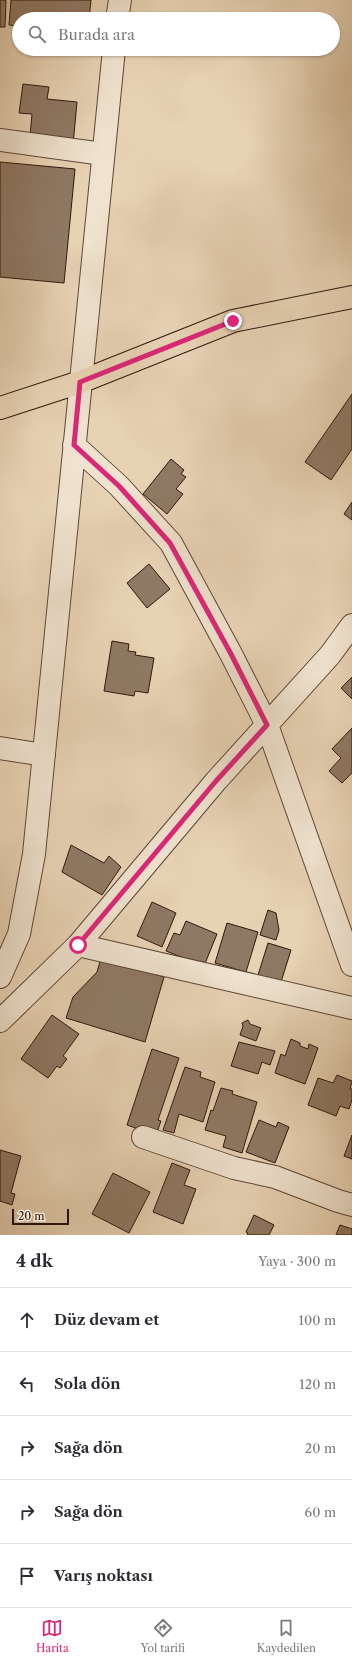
<!DOCTYPE html>
<html lang="tr">
<head>
<meta charset="utf-8">
<style>
  body { margin:0; font-family:"Libre Caslon Text",serif; background:#f7f7f7; color:#2b2b33 }
  .scale { position:absolute; left:12px; bottom:10px; width:57px; box-sizing:border-box; padding-left:4px; border:2px solid #2f180d; border-top:0; font-size:11px; line-height:14px; white-space:nowrap; color:#2f180d; -webkit-text-stroke:3px #efe2ce; paint-order:stroke }
  .stop { position:absolute; width:12px; height:12px; margin:-9px; border:3px solid #db2777; border-radius:50%; background:#fff }
  .stop.end { background:#db2777; border-color:#fff; box-shadow:0 1px 4px #0008 }
  .list { margin:0; padding:0; list-style:none }
  h2 { display:flex; justify-content:space-between; align-items:center; height:52px; margin:0; padding:0 16px; font-size:17px }
  h2 small { font-size:13px; font-weight:400; color:#7c7c81 }
  .list li { display:grid; grid-template-columns:26px 1fr auto; gap:12px; align-items:center; box-sizing:border-box; height:64px; padding:0 16px; border-top:1px solid #e1e1e2 }
  .list b { display:block; font-size:15px; white-space:nowrap }
  .list em { font-size:13px; font-style:normal; color:#7c7c81 }
  .icon { flex:none; width:22px; height:22px; fill:none; stroke:currentColor; stroke-width:2; stroke-linecap:round; stroke-linejoin:round }
  .map { position:relative; flex:none; width:352px; height:1235px; overflow:hidden }
  .search { position:absolute; background:#fff; box-shadow:0 1px 3px #0004; left:12px; right:12px; top:12px; height:44px; display:flex; align-items:center; gap:10px; box-sizing:border-box; padding:0 14px; border-radius:22px; color:#7c7c81; font-size:15px }
  .sheet { height:372px; background:#fff }
  nav { display:flex; justify-content:space-around; align-items:center; box-sizing:border-box; height:56px; border-top:1px solid #e1e1e2; background:#fff; font-size:11px; color:#7c7c81 }
  nav a { display:grid; justify-items:center; gap:2px }
  nav .on { color:#db2777 }
  .map>svg:first-child { display:block }
  .building { fill:#8f7964; stroke:#2f180d }
  .lines { fill:none; stroke-linecap:round; stroke-linejoin:round }
  .minor-casing { stroke:#5d4637; stroke-width:24 }
  .major-casing { stroke:#2f180d; stroke-width:24 }
  .minor { stroke:#efe2ce; stroke-width:22 }
  .major { stroke:#e7d2b4; stroke-width:22 }
  .route { stroke:#db2777; stroke-width:5 }
</style>
</head>
<body>
<div class="map">
<svg width="352" height="1235" viewBox="0 0 352 1235">
  <rect width="100%" height="100%" fill="#e7d2b4"/>
  <filter id="stains"><feTurbulence type="fractalNoise" baseFrequency=".005" numOctaves="4"/><feColorMatrix values="0 0 0 0 .2 0 0 0 0 .09 0 0 0 0 .02 0 0 0 .5 -.17"/></filter>
  <radialGradient id="worn" r=".72"><stop offset=".6" stop-color="#630" stop-opacity="0"/><stop offset="1" stop-color="#630" stop-opacity=".3"/></radialGradient>
  <path class="building" d="M0,0H6L5,27H0Z
    M11,0H91L89,19H19V26L9,25Z
    M23,84L49,87L47,99L77,102L73,145L30,136L32,114L19,113Z
    M0,162L75,169L64,283L0,277Z
    M352,394V449L331,480L305,462Z
    M171,459L184,470L181,474L186,477L176,489L183,494L167,514L143,494Z
    M352,502V520L344,514Z
    M149,564L170,589L147,608L127,583Z
    M112,641L129,644L128,651L136,652L135,655L154,658L148,693L135,691L134,696L104,691Z
    M352,677V699L341,688Z
    M352,728V773L342,783L329,771L341,758L332,749Z
    M71,845L104,863L109,856L121,867L102,895L62,872Z
    M152,902L176,913L162,947L137,936Z
    M268,910L276,913L279,930L276,940L260,935Z
    M186,921L217,934L204,966L166,951L174,933L180,935Z
    M227,923L258,932L246,972L215,963Z
    M268,943L291,950L281,982L258,975Z
    M101,958L164,977L145,1042L66,1018L73,997L97,972Z
    M52,1015L79,1034L63,1056L67,1059L60,1068L57,1066L48,1078L21,1059Z
    M248,1020L250,1024L261,1028L256,1041L240,1035L243,1026L242,1023Z
    M291,1039L300,1043V1046L308,1049L309,1044L318,1048L305,1084L275,1073L281,1054L285,1056Z
    M239,1042L275,1051L270,1065L262,1062L258,1074L231,1066Z
    M152,1049L179,1058L158,1120L161,1121L156,1135L127,1125Z
    M185,1067L201,1072L200,1077L215,1082L203,1122L179,1114L174,1133L163,1130Z
    M337,1075L352,1081L350,1089H352V1100L349,1109L340,1106L336,1116L308,1105L318,1078L333,1083Z
    M221,1088L233,1091L232,1094L257,1102L242,1153L223,1147L226,1136L205,1130L211,1110L213,1111Z
    M259,1120L276,1127L278,1122L289,1127L275,1163L246,1152Z
    M352,1135V1159L344,1156Z
    M0,1150L21,1156L11,1193L15,1194L12,1205L0,1201Z
    M172,1163L190,1170L184,1185L196,1189L183,1224L153,1212Z
    M113,1173L150,1192L129,1233L92,1214Z
    M254,1215L274,1225L269,1235H247L248,1233L246,1232Z
    M340,1225L352,1229V1235H336Z"/>
  <g class="lines">
    <defs>
      <path id="minor" d="M117,19L120,0
        M0,140L103,154
        M74,445L119,486L171,543L231,654L267,725L352,965
        M0,748L44,755
        M78,945L352,1008
        M0,977L19,934L34,854L114,49
        M0,1021L78,945L216,781L330,655L352,625
        M143,1137L234,1168L275,1177L338,1201L352,1205"/>
      <path id="major" d="M0,408L80,382L233,321L352,297"/>
    </defs>
    <use href="#minor" class="minor-casing"/>
    <use href="#major" class="major-casing"/>
    <use href="#minor" class="minor"/>
    <use href="#major" class="major"/>
  </g>
  <g class="lines">
    <path class="route" d="M78,945L216,781L267,725L231,654L170,543L119,486L74,445L80,382L233,321"/>
  </g>
  <rect width="100%" height="100%" filter="url(#stains)"/>
  <rect width="100%" height="100%" fill="url(#worn)"/>
</svg>
<div class="scale">20 m</div>
<div class="stop" style="left:78px;top:945px"></div>
<div class="stop end" style="left:233px;top:321px"></div>
<div class="search"><svg class="icon" aria-label="search" viewBox="0 0 24 24"><circle cx="10" cy="10" r="6"/><path d="M15 15l6 6"/></svg>Burada ara</div>
</div>
<section class="sheet">
<h2>4 dk<small>Yaya · 300 m</small></h2>
<ul class="list">
<li><svg class="icon" aria-label="ahead" viewBox="0 0 24 24"><path d="M12 20V5M6 11l6-6 6 6"/></svg><div><b>Düz devam et</b></div><em>100 m</em></li>
<li><svg class="icon" aria-label="left" viewBox="0 0 24 24"><path d="M17 20v-9H6M10 6l-5 5 5 5"/></svg><div><b>Sola dön</b></div><em>120 m</em></li>
<li><svg class="icon" aria-label="right" viewBox="0 0 24 24"><path d="M7 20v-9h11M14 6l5 5-5 5"/></svg><div><b>Sağa dön</b></div><em>20 m</em></li>
<li><svg class="icon" aria-label="right" viewBox="0 0 24 24"><path d="M7 20v-9h11M14 6l5 5-5 5"/></svg><div><b>Sağa dön</b></div><em>60 m</em></li>
<li><svg class="icon" aria-label="arrive" viewBox="0 0 24 24"><path d="M6 21V4h12l-3 4 3 4H6"/></svg><div><b>Varış noktası</b></div></li>
</ul>
</section>
<nav>
<a class="on"><svg class="icon" aria-label="map" viewBox="0 0 24 24"><path d="M3 6l6-2 6 2 6-2v14l-6 2-6-2-6 2zM9 4v14M15 6v14"/></svg>Harita</a>
<a><svg class="icon" aria-label="directions" viewBox="0 0 24 24"><path d="M12 3l9 9-9 9-9-9zM9 14v-3h6M13 9l2 2-2 2"/></svg>Yol tarifi</a>
<a><svg class="icon" aria-label="saved" viewBox="0 0 24 24"><path d="M7 4h10v16l-5-4-5 4z"/></svg>Kaydedilen</a>
</nav>
</body>
</html>
